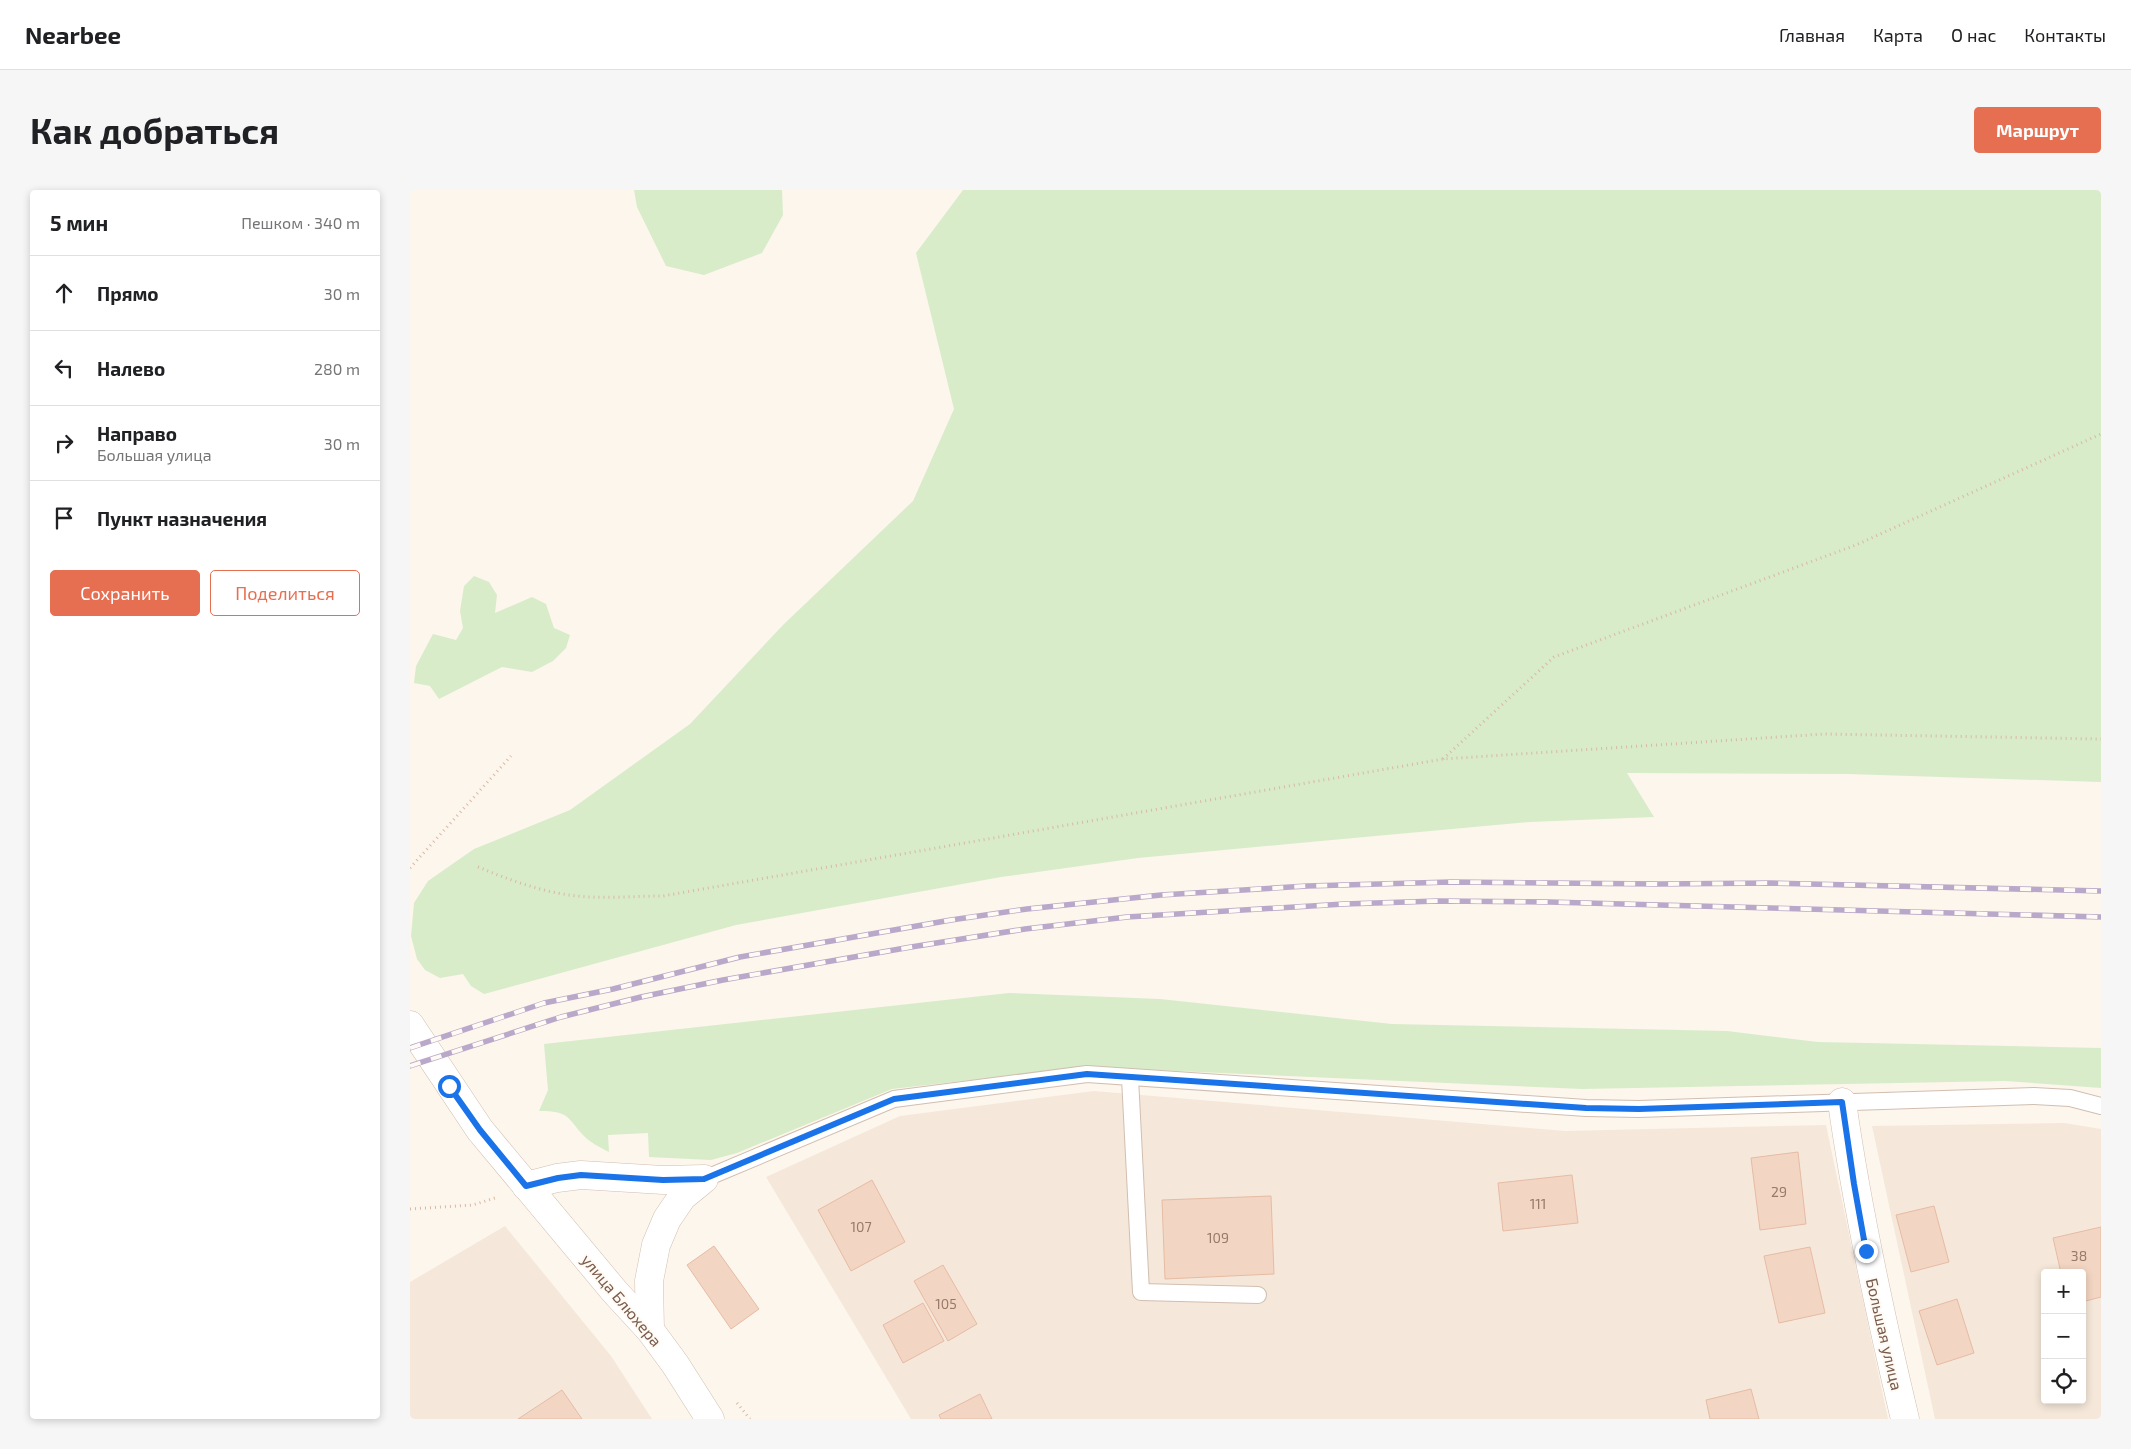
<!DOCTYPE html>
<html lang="ru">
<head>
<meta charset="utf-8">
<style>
  body { margin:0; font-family:"Exo 2",sans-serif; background:#f6f6f6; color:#202124 }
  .controls { position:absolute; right:15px; bottom:15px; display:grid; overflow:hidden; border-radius:5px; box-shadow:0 2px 8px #0003 }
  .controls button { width:45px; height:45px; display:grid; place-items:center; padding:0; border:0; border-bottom:1px solid #e0e0e0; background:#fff; color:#202124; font:25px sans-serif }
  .stop { position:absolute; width:15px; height:15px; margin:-11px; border:4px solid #1a73e8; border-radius:50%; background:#fff }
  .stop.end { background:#1a73e8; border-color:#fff; box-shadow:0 1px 5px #0008 }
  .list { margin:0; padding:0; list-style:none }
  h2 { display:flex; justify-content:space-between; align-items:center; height:65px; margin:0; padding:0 20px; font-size:21px }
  h2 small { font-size:16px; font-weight:400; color:#757577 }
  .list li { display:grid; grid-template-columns:32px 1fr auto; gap:15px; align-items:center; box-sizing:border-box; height:75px; padding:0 20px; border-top:1px solid #e0e0e0 }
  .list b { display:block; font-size:19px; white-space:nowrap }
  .list p { margin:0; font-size:16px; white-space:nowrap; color:#757577 }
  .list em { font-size:16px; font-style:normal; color:#757577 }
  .actions { display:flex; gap:10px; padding:15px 20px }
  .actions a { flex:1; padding:11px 0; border:1px solid #e76f51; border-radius:5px; text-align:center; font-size:18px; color:#e76f51 }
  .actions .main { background:#e76f51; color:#fff }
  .icon { flex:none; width:28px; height:28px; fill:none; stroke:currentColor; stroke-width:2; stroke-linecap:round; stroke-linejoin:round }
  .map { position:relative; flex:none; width:1691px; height:1229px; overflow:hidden; border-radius:5px }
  header { display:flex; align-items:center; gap:30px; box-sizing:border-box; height:70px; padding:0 25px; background:#fff; border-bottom:1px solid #e0e0e0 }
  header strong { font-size:24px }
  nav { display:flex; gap:28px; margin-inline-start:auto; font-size:18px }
  .intro { display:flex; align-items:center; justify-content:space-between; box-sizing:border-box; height:120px; padding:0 30px }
  h1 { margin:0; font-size:35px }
  .button { padding:12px 22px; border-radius:5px; background:#e76f51; color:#fff; font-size:18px; font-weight:700 }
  main { display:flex; gap:30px; padding:0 30px }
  aside { flex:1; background:#fff; border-radius:5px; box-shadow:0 2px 8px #0003 }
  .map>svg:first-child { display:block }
  .residential { fill:#f5e8da; fill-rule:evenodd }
  .green { fill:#d8ecc9 }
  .building { fill:#f3d5c3; stroke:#e6bba3 }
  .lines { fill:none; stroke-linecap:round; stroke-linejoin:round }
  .service-casing { stroke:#d1beb0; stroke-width:18 }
  .minor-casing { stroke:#d1beb0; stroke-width:29 }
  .tertiary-casing { stroke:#d1beb0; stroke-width:29 }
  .path { stroke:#d9b8a5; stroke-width:3; stroke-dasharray:1 4; stroke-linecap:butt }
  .service { stroke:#fff; stroke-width:16 }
  .minor { stroke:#fff; stroke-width:28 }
  .tertiary { stroke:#fff; stroke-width:28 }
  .rail-casing { stroke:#b9a8c9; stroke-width:5.5 }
  .rail { stroke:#fffaf3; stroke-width:4; stroke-dasharray:11; stroke-linecap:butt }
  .route { stroke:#1a73e8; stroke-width:6 }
  .labels { text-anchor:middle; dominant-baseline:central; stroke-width:4; stroke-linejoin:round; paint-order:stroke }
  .number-label { font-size:14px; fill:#987a6a }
  .street-label { font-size:16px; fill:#7a5c4d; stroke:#fffaf3 }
</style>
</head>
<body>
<header>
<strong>Nearbee</strong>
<nav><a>Главная</a><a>Карта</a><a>О нас</a><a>Контакты</a></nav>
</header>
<div class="intro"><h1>Как добраться</h1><a class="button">Маршрут</a></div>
<main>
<aside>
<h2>5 мин<small>Пешком · 340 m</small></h2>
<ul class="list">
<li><svg class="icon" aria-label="ahead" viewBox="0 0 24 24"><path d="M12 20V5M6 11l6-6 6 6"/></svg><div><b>Прямо</b></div><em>30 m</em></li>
<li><svg class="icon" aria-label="left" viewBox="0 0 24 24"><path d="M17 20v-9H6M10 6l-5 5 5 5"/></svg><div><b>Налево</b></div><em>280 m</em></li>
<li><svg class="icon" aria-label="right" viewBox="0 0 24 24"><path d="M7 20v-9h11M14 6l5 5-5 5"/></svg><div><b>Направо</b><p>Большая улица</p></div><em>30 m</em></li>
<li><svg class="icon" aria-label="arrive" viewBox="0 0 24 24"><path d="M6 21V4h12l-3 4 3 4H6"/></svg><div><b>Пункт назначения</b></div></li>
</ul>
<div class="actions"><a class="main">Сохранить</a><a>Поделиться</a></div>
</aside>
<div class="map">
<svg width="1691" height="1229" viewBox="0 0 1691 1229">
  <rect width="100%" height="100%" fill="#fdf6ec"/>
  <path class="residential" d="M684,901L1155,941L1416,935L1478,1229H501L356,987L490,926Z
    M1654,933L1691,939V1229H1525L1462,936ZM1635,1083H1672V1210H1635Z
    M95,1036L201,1166L242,1229H0V1092Z"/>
  <path class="green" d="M224,0H372L373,25L352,63L294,85L256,76L227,17Z
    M553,0H1691V592L1438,584L1217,583L1244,627L1120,632L911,651L728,668L591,687L326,735L74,804L61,796L53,784L30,788L15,780L7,769L1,746L4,713L18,691L64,659L160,620L280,534L373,435L503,311L544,219L506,63Z
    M64,386L79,392L87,405L85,423L122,407L136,414L144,438L160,445L156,458L143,471L122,482L92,477L29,509L20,496L4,493L6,476L23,444L46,450L53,438L50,421L54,396Z
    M599,803L750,809L982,834L1317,841L1408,852L1691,858V898L1595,891L1172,899L675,877L482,899L327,963L301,970L239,967L238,943L198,945L199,962C191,958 181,953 175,947C156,927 160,921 129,921L138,900L134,854Z"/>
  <path class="building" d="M1388,962L1396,1034L1350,1040L1341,968Z
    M1162,985L1168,1033L1093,1041L1088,993Z
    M462,990L495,1052L441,1081L408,1020Z
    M861,1006L864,1084L755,1089L752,1010Z
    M1524,1016L1539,1072L1501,1082L1486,1025Z
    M1691,1037V1107L1672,1112V1083H1651L1643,1048Z
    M304,1056L349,1119L321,1139L277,1075Z
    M1400,1057L1415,1123L1369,1133L1354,1066Z
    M533,1075L567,1134L538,1151L504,1091Z
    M1547,1109L1564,1163L1527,1175L1509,1121Z
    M513,1113L534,1151L493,1173L473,1135Z
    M1341,1199L1349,1229H1300L1296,1210Z
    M152,1200L172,1229H108Z
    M570,1204L582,1229H531L529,1225Z"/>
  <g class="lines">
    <defs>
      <path id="service" d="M720,888L731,1102L848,1105
        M294,989L484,909L677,884L1176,918L1229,919L1624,906L1660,908L1691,916"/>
      <path id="minor" d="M1432,912C1447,1019 1470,1124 1495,1229
        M116,996L147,988L171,985L253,990L294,989
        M240,1140L239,1091L246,1055L257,1029L272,1007L294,989"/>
      <path id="tertiary" d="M0,835L70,940L205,1102L240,1140L265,1174L300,1229"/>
    </defs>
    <use href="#service" class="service-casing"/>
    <use href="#minor" class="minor-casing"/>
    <use href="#tertiary" class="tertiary-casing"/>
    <path class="path" d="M1033,569L1144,467L1446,355L1691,244
      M68,677C95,688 123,699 153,704C186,710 220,706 253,706L1033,569L1414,544L1691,549
      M0,678L101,566
      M0,1019L63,1015L88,1007
      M327,1213L340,1229"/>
    <use href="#service" class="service"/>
    <use href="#minor" class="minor"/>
    <use href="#tertiary" class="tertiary"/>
    <defs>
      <path id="rail" d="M0,858L134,813L203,799L330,767L541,730L617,719L751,705L897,696L1041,692L1249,694L1361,693L1691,701
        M0,876L151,827L231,807L313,790L501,757L615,739L717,727L934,714L1028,711L1139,712L1691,727"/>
    </defs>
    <use href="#rail" class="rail-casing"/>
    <use href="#rail" class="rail"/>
  </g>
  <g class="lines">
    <path class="route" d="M39,896L70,940L116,996L148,988L171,985L253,990L294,989L484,909L677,884L1176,918L1229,919L1432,912L1444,994L1456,1061"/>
  </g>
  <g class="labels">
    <g class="number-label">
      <text x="1369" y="1001">29</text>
      <text x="1128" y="1013">111</text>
      <text x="451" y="1036">107</text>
      <text x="808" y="1047">109</text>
      <text x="1669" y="1065">38</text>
      <text x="536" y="1113">105</text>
    </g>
    <g class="street-label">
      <text transform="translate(212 1110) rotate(50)">улица Блюхера</text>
      <text transform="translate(1475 1144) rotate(77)">Большая улица</text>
    </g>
  </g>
</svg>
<div class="controls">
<button>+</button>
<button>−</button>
<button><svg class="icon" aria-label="locate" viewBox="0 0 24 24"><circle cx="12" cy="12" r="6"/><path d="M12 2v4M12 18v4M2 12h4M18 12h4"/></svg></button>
</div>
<div class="stop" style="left:39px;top:896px"></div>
<div class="stop end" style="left:1456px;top:1061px"></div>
</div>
</main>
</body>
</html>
